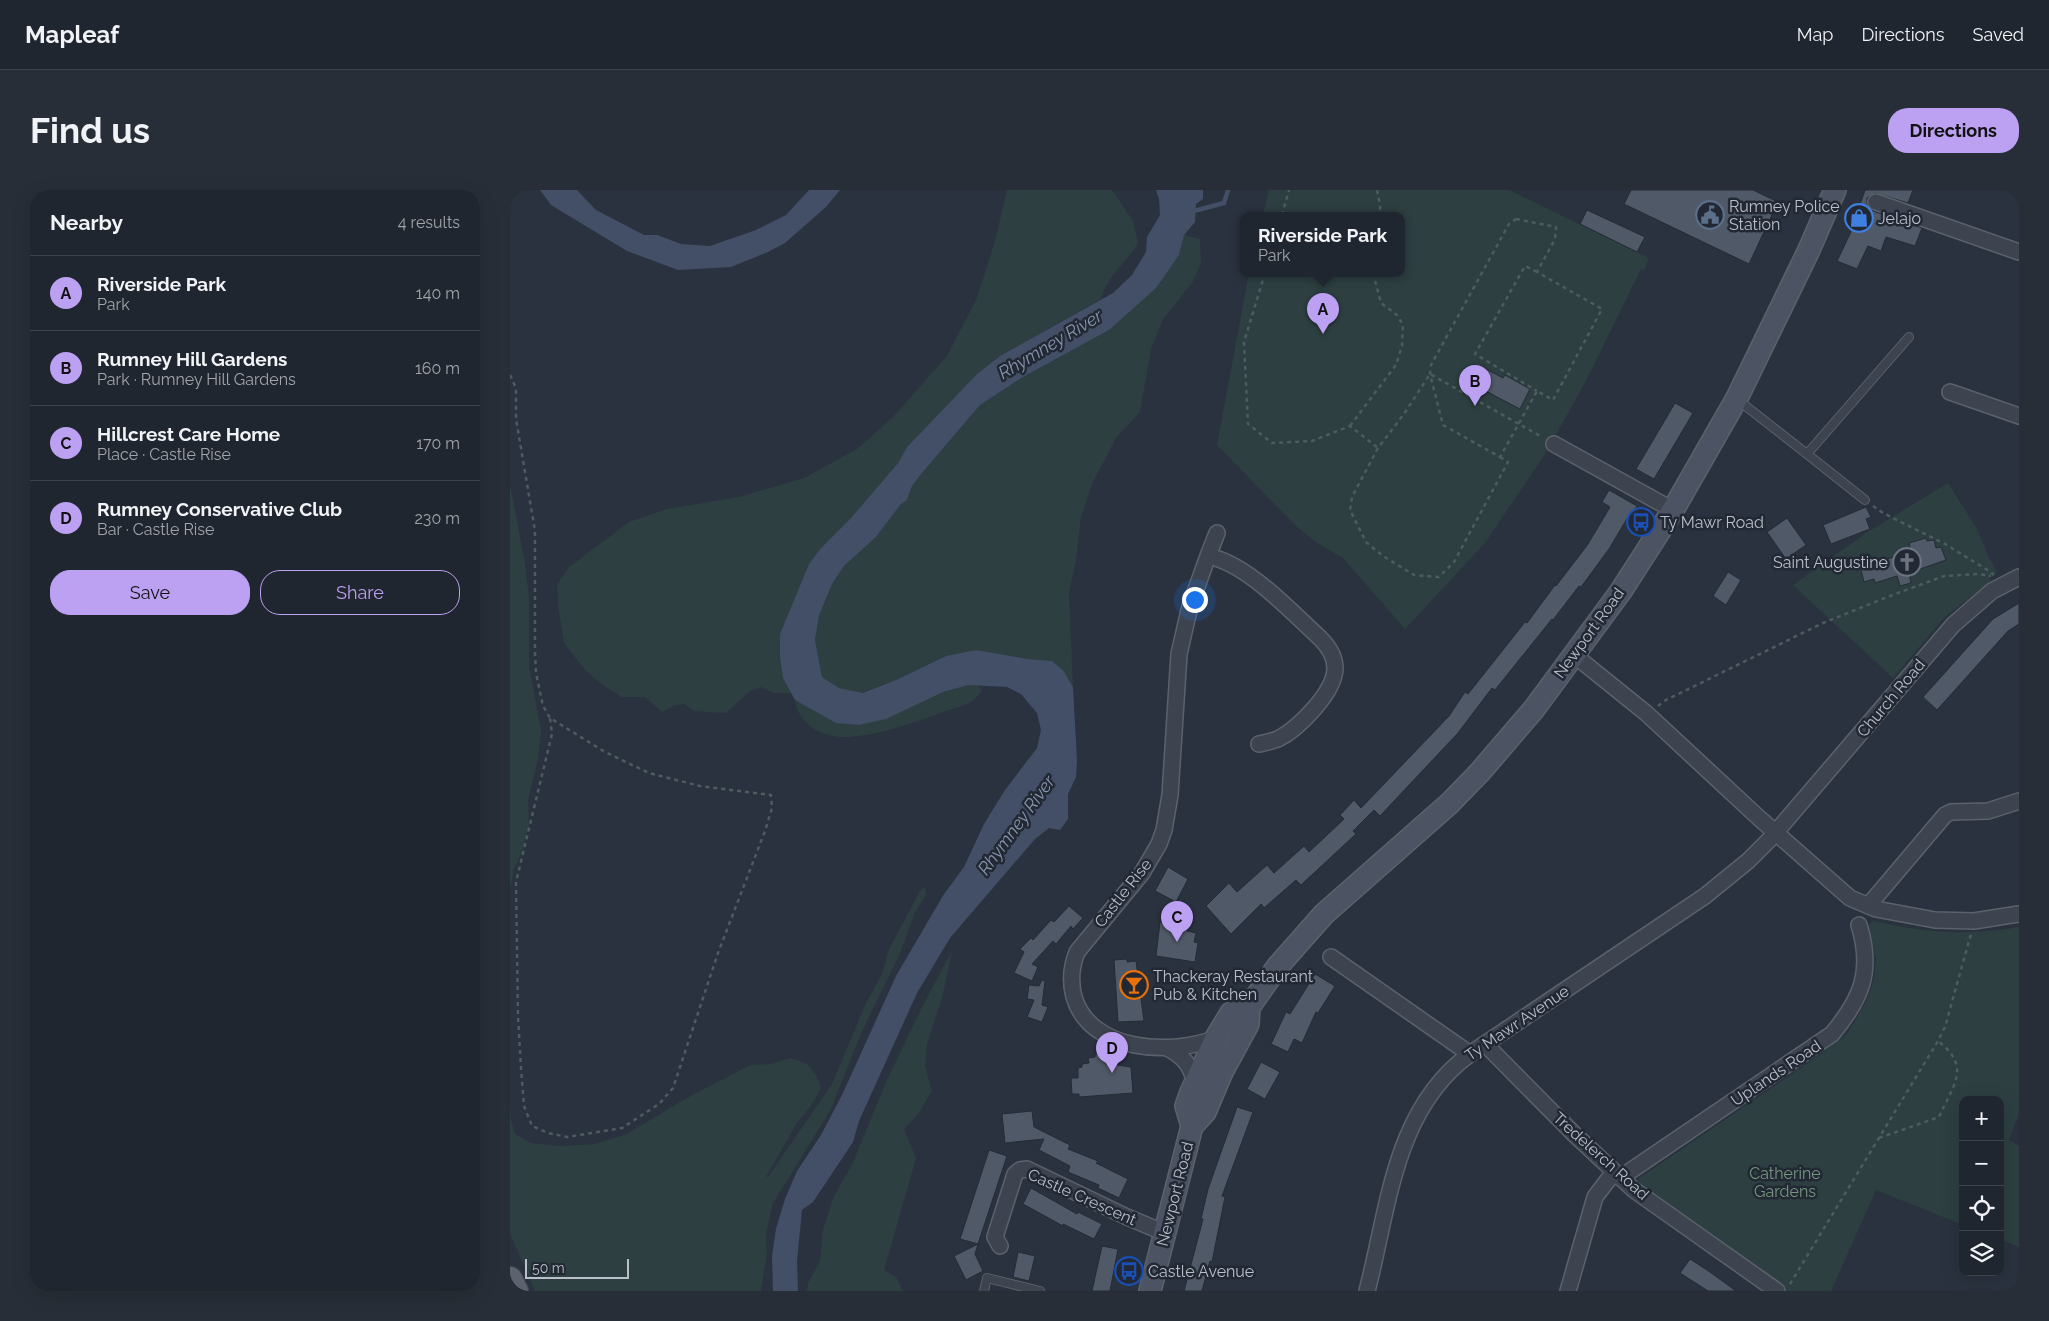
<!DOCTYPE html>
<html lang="en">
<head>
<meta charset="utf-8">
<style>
  body { margin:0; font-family:Raleway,sans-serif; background:#282e37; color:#f1f3f6 }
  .controls { position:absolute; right:15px; bottom:15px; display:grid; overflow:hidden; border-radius:10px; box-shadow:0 5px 20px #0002 }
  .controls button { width:45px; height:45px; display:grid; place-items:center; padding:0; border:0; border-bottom:1px solid #3d434b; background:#20262f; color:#f1f3f6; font:25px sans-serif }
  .scale { position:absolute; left:15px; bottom:12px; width:104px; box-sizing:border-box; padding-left:5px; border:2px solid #babfc9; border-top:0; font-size:14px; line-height:18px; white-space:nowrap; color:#babfc9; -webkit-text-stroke:4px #222934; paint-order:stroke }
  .you { position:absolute; left:684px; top:409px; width:18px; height:18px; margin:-12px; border:4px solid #fff; border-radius:50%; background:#1a73e8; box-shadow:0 0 0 8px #1a73e833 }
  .badge { display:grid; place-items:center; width:32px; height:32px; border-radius:50%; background:#bca0f2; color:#111; font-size:16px; font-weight:700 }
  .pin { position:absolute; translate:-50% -41px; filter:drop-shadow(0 1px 2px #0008) }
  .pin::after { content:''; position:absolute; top:26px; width:18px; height:15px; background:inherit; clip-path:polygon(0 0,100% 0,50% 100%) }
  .popup { position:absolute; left:730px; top:22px; width:165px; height:65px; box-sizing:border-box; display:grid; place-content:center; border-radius:10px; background:#20262f; filter:drop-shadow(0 1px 4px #0005); font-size:16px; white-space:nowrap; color:#a2a5aa }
  .popup b { font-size:19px; color:#f1f3f6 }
  .popup::after { content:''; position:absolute; left:50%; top:100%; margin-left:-10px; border:10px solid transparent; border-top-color:#20262f }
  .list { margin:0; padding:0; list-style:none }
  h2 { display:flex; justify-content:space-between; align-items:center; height:65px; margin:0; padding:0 20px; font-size:21px }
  h2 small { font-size:16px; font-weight:400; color:#a2a5aa }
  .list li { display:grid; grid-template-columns:32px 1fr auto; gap:15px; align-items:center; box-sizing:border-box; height:75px; padding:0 20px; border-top:1px solid #3d434b }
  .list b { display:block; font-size:19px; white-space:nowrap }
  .list p { margin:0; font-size:16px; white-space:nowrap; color:#a2a5aa }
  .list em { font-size:16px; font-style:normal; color:#a2a5aa }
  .actions { display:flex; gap:10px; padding:15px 20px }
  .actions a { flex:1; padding:11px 0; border:1px solid #bca0f2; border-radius:20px; text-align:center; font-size:18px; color:#bca0f2 }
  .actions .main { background:#bca0f2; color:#111 }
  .icon { flex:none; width:28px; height:28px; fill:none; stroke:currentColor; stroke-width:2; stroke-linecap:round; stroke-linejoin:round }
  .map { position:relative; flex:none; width:1509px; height:1101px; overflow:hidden; border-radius:20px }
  header { display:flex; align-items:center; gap:30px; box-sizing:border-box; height:70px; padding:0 25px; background:#20262f; border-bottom:1px solid #3d434b }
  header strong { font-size:24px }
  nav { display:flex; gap:28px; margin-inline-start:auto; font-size:18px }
  .intro { display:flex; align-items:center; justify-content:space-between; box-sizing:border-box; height:120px; padding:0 30px }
  h1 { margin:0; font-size:35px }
  .button { padding:12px 22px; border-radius:20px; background:#bca0f2; color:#111; font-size:18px; font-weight:700 }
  main { display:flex; gap:30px; padding:0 30px }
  aside { flex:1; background:#20262f; border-radius:20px; box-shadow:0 5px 20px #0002 }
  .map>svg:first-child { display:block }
  .green { fill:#2d3f41 }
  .water { fill:#424f66 }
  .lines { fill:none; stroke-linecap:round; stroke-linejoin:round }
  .stream { stroke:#424f66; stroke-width:4.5 }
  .building { fill:#505967; stroke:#242b36 }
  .service-casing { stroke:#5b626c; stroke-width:10 }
  .minor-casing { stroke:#5b626c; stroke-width:18 }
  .secondary-casing { stroke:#5b626c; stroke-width:24 }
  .primary-casing { stroke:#474d58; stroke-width:26 }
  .path { stroke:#4c5c5f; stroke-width:2.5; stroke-dasharray:4 4; stroke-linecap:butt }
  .service { stroke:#3e444f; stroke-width:8 }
  .minor { stroke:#3e444f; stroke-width:15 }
  .secondary { stroke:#4c5362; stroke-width:21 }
  .primary { stroke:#5c636f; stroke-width:24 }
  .labels { text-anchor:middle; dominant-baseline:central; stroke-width:5; stroke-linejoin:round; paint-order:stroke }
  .poi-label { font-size:16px; fill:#babfc9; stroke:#222934; text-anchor:start }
  .street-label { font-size:16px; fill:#babfc9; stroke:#222934 }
  .park-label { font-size:16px; fill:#74977e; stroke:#222934 }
  .water-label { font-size:18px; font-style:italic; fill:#8695ad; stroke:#222934 }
</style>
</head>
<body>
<header>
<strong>Mapleaf</strong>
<nav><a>Map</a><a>Directions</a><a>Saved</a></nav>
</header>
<div class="intro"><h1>Find us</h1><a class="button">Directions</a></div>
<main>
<aside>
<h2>Nearby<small>4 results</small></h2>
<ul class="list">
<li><span class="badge">A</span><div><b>Riverside Park</b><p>Park</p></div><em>140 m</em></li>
<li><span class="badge">B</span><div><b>Rumney Hill Gardens</b><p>Park · Rumney Hill Gardens</p></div><em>160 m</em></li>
<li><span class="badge">C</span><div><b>Hillcrest Care Home</b><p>Place · Castle Rise</p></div><em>170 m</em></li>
<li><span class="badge">D</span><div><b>Rumney Conservative Club</b><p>Bar · Castle Rise</p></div><em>230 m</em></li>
</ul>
<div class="actions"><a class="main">Save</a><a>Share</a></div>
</aside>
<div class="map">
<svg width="1509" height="1101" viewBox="0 0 1509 1101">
  <rect width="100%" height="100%" fill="#2a323f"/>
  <path class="green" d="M497,0H602L623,31L628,53C616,73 597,86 591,109L490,166L467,184L397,257L388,273L341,328L310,359L299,374L273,488L281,503H264L251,497L240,501L216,523L184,521L174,514L163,516L152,522L135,507H112L94,496L75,480L54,453L49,422L47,395L59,377L119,332L157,319L229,307L294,288L347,259L384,226L437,166L467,108L485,51Z
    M759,0H999L1139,68L1134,80L1131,79L1078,187L1037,261L975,353L895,439L833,368L807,353L786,336L707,255L739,83H892V25H753Z
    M674,45L690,49L691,73L682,93L653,129L641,159L630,222L606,248L582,294L571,327L566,370L559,403L563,497L553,480L542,471L518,469L466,460L436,466L386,490L353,503L329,498L312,487L305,450L309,426L322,394L334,376L366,347L391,314L397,310L402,296L412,283L470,215L513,187L599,140L669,65Z
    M1438,293L1467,339L1478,366L1487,382L1486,384L1482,383L1479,389L1482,390L1435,427L1383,488L1283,395L1356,343Z
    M0,295L14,368L19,407V476L31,540L28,570L18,610L19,636L12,662L4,679L0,699Z
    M459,495H468L472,501C469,504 465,509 461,512C454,516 444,518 436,521C405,532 371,545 339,547C315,549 288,535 285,510L299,517L411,511L433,502Z
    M415,697L416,705L405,722L389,766L352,841L320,921L263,1013L256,1043L257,1062L251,1101H25L0,1043V914L1,930L5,944L21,953L51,956L84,954L117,944L175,909L240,875L261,874L280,868L297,874L306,885L311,897L303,913L287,933L256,987H258L322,894L356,813L373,782L379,759L410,701Z
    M1363,731C1413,743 1459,746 1509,737V923L1499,950L1509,956V1057L1490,1049V910H1453V1035L1366,1000L1321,1101H1277L1275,1097L1271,1099L1130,996L1128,989L1304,869L1337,844L1356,812L1364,789L1366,769L1358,741L1359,735Z
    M442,761L432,808L417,854L415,877L422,901L408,924L394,939L406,968L374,1080L386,1087L393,1101H297L298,1093L310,1072L313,1040L324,1006L342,975L376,892L412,817Z"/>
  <path class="water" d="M30,0H67L86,20L134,45H147L171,54L200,56L246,40L276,25L299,0H330L316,17L275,53L258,62L221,77L168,80L117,61L41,15Z
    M646,0H693V9L686,14L685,32L674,45L669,65L646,98L599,140L513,187L470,215L412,283L402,296L397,310L391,314L366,347L334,376L322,394L309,426L305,450L312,487L329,498L353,503L386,490L436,466L466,460L518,469L542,471L553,480L563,497L567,571L566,587L558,604V629L550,640L539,638L525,649L440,748L407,803L349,931L343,952L303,1012L292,1020L287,1071L288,1101H263L262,1066L266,1039L275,1009L287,981L311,945L333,903L386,786L434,704L454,677L474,634L495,600L527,558L531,540L527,523L511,504L497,497L459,495L433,502L376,529L349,535L326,533L285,510L273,488L270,467V444L299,374L310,359L341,328L388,273L397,257L467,184L490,166L603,103L622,85L636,62L637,47L650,25L649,9Z"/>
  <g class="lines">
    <path class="stream" d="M680,22L714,13L718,0"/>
  </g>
  <path class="building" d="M1121,0H1243L1268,12L1239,74L1114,14Z
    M1355,0H1403L1398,13L1365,3L1357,8V14L1363,21L1412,38L1405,56L1376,47L1371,61L1358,56L1347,79L1327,71L1340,44Z
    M1077,20L1135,47L1127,62L1070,34Z
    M976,179L993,188L995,185L1020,199L1010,219L966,196Z
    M1165,213L1183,223L1144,289L1126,279Z
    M1099,300L1127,316L1120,328L1118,327L1099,359L1071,397L1069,396L1043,430L1042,429L985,500L982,498L948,543L870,626L864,620L843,641L846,644L791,695L786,690L754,718L751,714L721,744L696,716L719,693L727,702L757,675L764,683L794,656L799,662L834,629L830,625L844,610L851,618L939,526L955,502L958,504L1015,432L1017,433L1045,395L1046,396L1078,354L1100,317L1092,312Z
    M1356,317L1361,327L1356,329L1360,339L1321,354L1313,335Z
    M1277,328L1296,355L1276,369L1257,342Z
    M1416,348L1417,351L1424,350L1426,358L1431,357L1436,370L1399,383L1401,393L1390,396L1387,386L1365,393L1364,389L1354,392L1351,380L1360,377V374L1401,362L1399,353Z
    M1218,382L1231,390L1216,415L1203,406Z
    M1509,413V434L1498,441L1427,520L1413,507L1483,429Z
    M658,677L678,689L666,712L645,701Z
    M559,716L573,728L563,739L561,736L546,754L543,751L522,774L528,777L522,791L504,783L514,762L510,759L521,748L523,750L541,730L544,732Z
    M650,732L677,735V741L686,743L684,752L688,753L685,772L646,766Z
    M617,769V772L626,771L634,831L608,832L604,770Z
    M805,784L825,796L808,823L806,822L792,853L784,849L778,862L761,854L776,822L780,824Z
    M532,790L535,791L532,815L538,817L532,832L517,827L524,810L517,809L519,795L529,796Z
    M592,858L607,863V875L621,877L623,903L569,907V904H562L561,888H568V878L572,877V874L579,873L578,868L585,867V864H592Z
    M751,872L770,882L755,909L737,899Z
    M727,917L743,922L712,1006L715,1007L702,1072L700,1071L692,1101H674L693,1029H691L698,999Z
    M522,921L524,937L560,955L558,959L588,971L586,973L618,989L609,1008L588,998L589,995L558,982L560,976L529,960L534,949L495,953L492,924Z
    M479,960L497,966L468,1054L450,1049Z
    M521,998L567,1024L568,1022L592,1034L584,1049L553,1034V1036L513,1014Z
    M468,1054L465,1064L473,1081L456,1090L444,1066Z
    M592,1056L608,1059L600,1101H582Z
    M508,1062L525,1066L519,1091L503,1087Z
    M1180,1069L1200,1082L1226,1101H1198L1170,1083Z"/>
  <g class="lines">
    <defs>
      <path id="service" d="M1228,210L1297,264L1399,147
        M1297,264L1355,310
        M474,1101L477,1088L530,1101"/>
      <path id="minor" d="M1366,12L1509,62
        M1440,202L1509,226
        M1044,254L1163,320
        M698,366L707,343
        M1064,465L1136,523L1249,628L1340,708L1366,719L1425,730L1464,731L1509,724
        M1358,716L1435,625L1441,622L1478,621L1509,611
        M821,767L960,864
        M706,848C662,866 580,862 564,807C560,792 561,777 567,762L632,683L649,654L654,640L660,605L669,464L680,416L698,366C738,374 780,421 810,448C818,456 825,466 825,478C825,502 788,539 768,549C762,551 756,553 749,554
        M975,854L1064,944L1124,1000L1267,1101
        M657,858C673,866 681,875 685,893
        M1110,988L1322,844C1352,808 1363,781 1349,735
        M490,1056L485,1047L505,984L510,980L517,979L617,1027L655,1043
        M857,1101C879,1017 884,919 960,864L1195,706L1238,671L1260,649L1443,435L1482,401L1509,387
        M1058,1101L1085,1007L1104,982"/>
      <path id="secondary" d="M682,936L676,916L681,902L707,846L721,823L739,817
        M640,1101L682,936L695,922L712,882L738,834L739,817L768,776L814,724L940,613L970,582L1024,519L1111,401L1163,320L1227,208L1298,62L1325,0"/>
      <path id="primary" d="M0,1089L6,1101"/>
    </defs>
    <use href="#service" class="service-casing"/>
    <use href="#minor" class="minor-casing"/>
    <use href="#secondary" class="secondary-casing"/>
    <use href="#primary" class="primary-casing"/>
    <path class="path" d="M867,0L870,15V25
      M772,25L779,0
      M1006,29L1046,37L1045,49L1027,82L1092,119L1043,210L1027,201L990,267L933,235L920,184L921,175L999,34Z
      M1027,82L1015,76L965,164L1027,201
      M755,83L734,152L738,234L762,253L802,251L840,236L868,258
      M0,185L6,198V229L25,341V463L26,483L33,516L40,528L95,562L139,583L190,596L261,605L262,618L255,641L208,763L163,898L149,914L112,938L57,947L38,943L22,936L14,916L11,878L8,826L6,692L42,544L40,528
      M840,236L886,175L892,156L893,135L887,125L871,113L863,83
      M990,267L998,272L944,372L929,387L904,385L873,366L856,352L840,320L842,307L868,258L894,224L920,184L1032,247
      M1363,316L1373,323L1435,354L1479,381L1484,385
      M1148,516L1154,511L1313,433L1380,406L1434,386L1468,384L1481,386
      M1369,948L1429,927C1443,895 1462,877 1428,851
      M1280,1094L1428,851L1435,837L1461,744"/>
    <use href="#service" class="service"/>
    <use href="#minor" class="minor"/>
    <use href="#secondary" class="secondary"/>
    <use href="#primary" class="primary"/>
  </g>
  <defs>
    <symbol id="civic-ring" viewBox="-11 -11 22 22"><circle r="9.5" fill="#222934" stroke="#5c6f8a" stroke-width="1.5"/><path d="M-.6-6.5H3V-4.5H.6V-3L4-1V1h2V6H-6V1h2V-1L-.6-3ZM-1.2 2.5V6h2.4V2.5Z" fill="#5c6f8a"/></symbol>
    <symbol id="shop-ring" viewBox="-11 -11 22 22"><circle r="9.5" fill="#222934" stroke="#3f7fe0" stroke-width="1.5"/><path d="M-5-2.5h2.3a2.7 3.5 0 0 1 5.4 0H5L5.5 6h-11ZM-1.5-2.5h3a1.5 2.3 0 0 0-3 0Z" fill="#3f7fe0"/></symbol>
    <symbol id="bus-ring" viewBox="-11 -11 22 22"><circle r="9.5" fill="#222934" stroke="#1a4fb4" stroke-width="1.5"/><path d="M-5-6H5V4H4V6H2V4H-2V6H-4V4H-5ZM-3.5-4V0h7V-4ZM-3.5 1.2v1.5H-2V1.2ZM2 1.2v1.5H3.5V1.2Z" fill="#1a4fb4"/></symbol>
    <symbol id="church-ring" viewBox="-11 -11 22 22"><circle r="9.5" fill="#222934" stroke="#6b7280" stroke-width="1.5"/><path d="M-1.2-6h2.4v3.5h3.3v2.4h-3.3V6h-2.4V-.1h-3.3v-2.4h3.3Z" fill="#6b7280"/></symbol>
    <symbol id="bar-ring" viewBox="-11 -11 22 22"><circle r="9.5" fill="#222934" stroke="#e8710a" stroke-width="1.5"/><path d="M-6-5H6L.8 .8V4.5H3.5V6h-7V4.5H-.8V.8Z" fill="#e8710a"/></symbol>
  </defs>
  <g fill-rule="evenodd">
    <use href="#civic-ring" x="1184" y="9" width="32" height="32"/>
    <use href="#shop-ring" x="1333" y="12" width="32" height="32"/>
    <use href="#bus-ring" x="1115" y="316" width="32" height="32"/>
    <use href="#church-ring" x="1381" y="356" width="32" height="32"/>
    <use href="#bar-ring" x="608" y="779" width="32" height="32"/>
    <use href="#bus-ring" x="603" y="1065" width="32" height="32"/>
  </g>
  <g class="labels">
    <g class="poi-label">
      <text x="1219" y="16">Rumney Police<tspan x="1219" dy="18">Station</tspan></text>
      <text x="1368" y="28">Jelajo</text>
      <text x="1150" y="332">Ty Mawr Road</text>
      <text x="1378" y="372" text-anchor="end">Saint Augustine</text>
      <text x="643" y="786">Thackeray Restaurant<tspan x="643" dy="18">Pub &amp; Kitchen</tspan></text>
      <text x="638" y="1081">Castle Avenue</text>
    </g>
    <g class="street-label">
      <text transform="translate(1079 443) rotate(-54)">Newport Road</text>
      <text transform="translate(1381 508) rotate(-50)">Church Road</text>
      <text transform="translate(613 703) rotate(-52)">Castle Rise</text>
      <text transform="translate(1007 833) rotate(-34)">Ty Mawr Avenue</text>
      <text transform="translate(1266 883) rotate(-34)">Uplands Road</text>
      <text transform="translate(1091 966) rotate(42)">Tredelerch Road</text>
      <text transform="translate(665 1004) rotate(-76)">Newport Road</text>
      <text transform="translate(572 1007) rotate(24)">Castle Crescent</text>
    </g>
    <g class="park-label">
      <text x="1275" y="983">Catherine<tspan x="1275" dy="18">Gardens</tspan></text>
    </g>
    <g class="water-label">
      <text transform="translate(540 154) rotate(-31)">Rhymney River</text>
      <text transform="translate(506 635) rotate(-54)">Rhymney River</text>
    </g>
  </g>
</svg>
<div class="controls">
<button>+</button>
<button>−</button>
<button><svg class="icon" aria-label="locate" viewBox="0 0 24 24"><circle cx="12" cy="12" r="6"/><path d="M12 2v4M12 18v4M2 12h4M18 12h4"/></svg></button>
<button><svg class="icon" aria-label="layers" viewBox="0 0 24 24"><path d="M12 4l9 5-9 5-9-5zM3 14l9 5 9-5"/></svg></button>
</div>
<div class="scale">50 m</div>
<div class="you"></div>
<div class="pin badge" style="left:813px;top:144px">A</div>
<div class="popup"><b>Riverside Park</b>Park</div>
<div class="pin badge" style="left:965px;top:216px">B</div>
<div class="pin badge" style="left:667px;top:752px">C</div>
<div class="pin badge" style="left:602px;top:883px">D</div>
</div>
</main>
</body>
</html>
